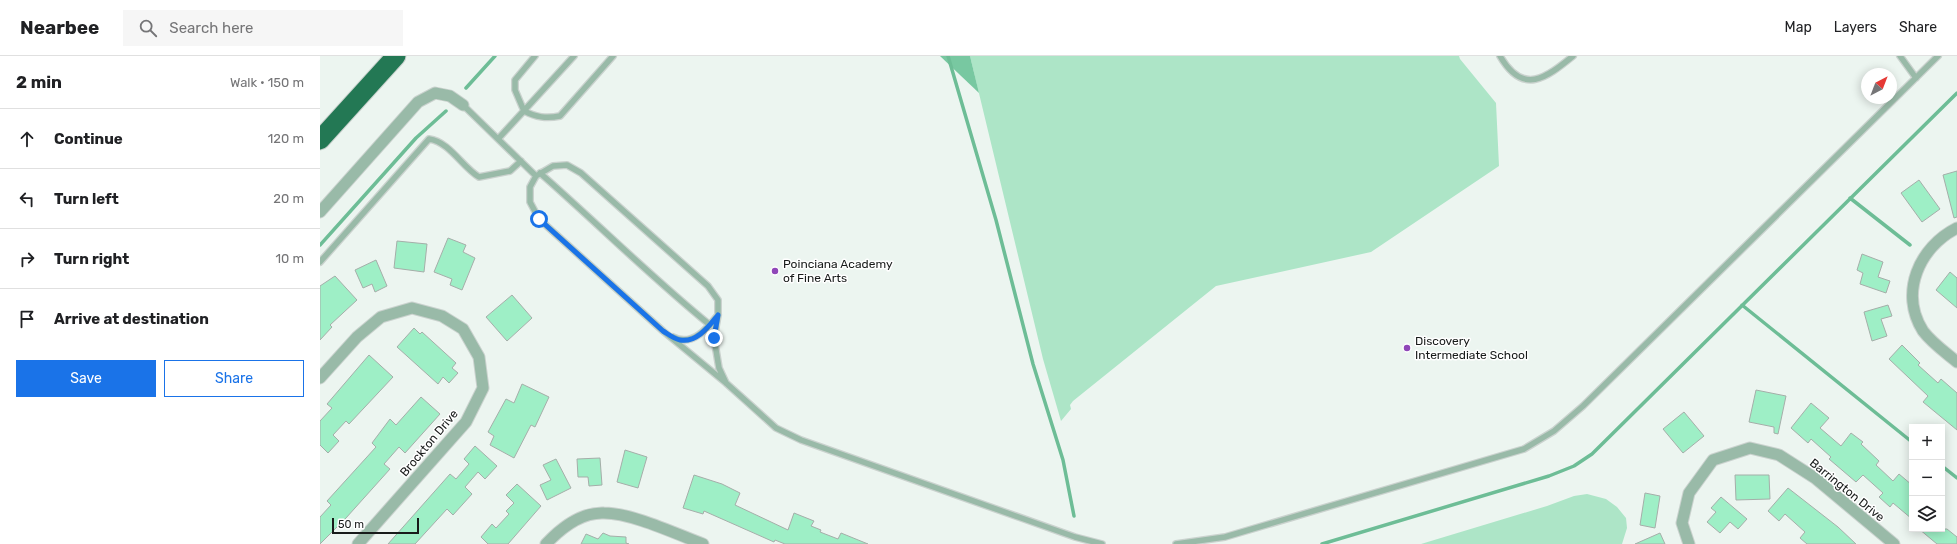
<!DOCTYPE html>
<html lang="en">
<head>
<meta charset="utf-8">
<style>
  body { margin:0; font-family:Rubik,sans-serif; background:#f6f6f6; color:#202124 }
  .controls { position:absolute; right:12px; bottom:12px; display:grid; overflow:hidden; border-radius:0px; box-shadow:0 2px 10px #0003 }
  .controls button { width:36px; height:36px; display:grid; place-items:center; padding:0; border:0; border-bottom:1px solid #e0e0e0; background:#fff; color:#202124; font:20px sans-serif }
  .compass { position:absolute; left:1541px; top:12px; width:36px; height:36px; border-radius:50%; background:#fff; box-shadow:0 2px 10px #0003; rotate:42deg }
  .scale { position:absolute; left:12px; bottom:10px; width:87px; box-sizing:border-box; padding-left:4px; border:2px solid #181b1a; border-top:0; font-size:11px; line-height:14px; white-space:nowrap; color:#181b1a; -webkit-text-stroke:3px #fff; paint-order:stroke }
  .stop { position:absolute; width:12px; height:12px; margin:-9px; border:3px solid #1a73e8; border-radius:50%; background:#fff }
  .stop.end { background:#1a73e8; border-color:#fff; box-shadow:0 1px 4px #0008 }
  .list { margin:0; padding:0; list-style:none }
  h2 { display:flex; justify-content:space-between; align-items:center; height:52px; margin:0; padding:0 16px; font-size:17px }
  h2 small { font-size:13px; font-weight:400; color:#757577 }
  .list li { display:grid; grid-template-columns:26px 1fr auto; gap:12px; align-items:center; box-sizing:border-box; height:60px; padding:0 16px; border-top:1px solid #e0e0e0 }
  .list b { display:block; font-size:15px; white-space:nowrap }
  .list em { font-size:13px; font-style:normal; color:#757577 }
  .actions { display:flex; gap:8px; padding:12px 16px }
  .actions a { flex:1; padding:9px 0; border:1px solid #1a73e8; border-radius:0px; text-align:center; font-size:14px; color:#1a73e8 }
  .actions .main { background:#1a73e8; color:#fff }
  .icon { flex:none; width:22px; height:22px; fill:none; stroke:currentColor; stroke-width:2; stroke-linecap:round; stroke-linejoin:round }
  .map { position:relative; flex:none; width:1637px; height:488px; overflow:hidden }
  header { display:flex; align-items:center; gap:24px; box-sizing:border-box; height:56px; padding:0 20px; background:#fff; border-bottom:1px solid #e0e0e0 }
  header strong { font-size:19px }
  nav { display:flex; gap:22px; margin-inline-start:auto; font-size:14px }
  .search { width:280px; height:36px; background:#f6f6f6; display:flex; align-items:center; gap:10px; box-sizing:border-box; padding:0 14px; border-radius:0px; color:#757577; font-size:15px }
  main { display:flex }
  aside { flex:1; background:#fff }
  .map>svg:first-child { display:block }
  .green { fill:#ade5c7 }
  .forest { fill:#78c8a1 }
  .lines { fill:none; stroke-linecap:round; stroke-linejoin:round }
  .stream { stroke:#6dbd96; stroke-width:3.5 }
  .building { fill:#9eefc6; stroke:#a5aea9 }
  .lane-casing { stroke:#cad2ce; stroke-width:8 }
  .street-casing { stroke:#cad2ce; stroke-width:13 }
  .highway-casing { stroke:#cad2ce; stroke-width:21 }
  .lane { stroke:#99baa8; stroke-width:5.5 }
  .street { stroke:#99baa8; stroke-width:11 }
  .highway { stroke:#237854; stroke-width:19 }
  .route { stroke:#1a73e8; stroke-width:5 }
  .poi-dot { fill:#8f46b8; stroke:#fff; stroke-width:1.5 }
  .labels { text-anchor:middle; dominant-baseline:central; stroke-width:3; stroke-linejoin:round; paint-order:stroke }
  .poi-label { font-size:12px; fill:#181b1a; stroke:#fff; text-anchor:start }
  .street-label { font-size:12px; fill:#181b1a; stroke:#fff }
</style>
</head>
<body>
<header>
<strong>Nearbee</strong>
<div class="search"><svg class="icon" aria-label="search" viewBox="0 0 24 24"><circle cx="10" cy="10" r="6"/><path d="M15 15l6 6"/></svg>Search here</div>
<nav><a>Map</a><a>Layers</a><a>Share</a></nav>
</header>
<main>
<aside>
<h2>2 min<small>Walk · 150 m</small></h2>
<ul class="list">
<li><svg class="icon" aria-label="ahead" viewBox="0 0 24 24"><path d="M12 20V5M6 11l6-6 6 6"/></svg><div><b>Continue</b></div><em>120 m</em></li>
<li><svg class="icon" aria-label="left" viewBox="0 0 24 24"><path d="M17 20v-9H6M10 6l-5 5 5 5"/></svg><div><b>Turn left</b></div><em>20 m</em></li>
<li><svg class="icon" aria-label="right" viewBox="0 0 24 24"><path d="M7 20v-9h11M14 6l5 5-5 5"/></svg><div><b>Turn right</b></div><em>10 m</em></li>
<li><svg class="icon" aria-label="arrive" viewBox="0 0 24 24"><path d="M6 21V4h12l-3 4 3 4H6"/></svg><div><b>Arrive at destination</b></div></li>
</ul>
<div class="actions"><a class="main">Save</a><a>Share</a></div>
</aside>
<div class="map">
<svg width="1637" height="488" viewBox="0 0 1637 488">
  <rect width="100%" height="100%" fill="#ecf5f0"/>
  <path class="green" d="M650,0H1139L1140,3L1176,47L1179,110L1051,196L896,230L753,345L750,349L751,353L741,365L723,303Z
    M1267,438L1286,443L1297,451L1306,462L1307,472L1302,488H1101L1227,450L1254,440Z"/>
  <path class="forest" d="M620,0H650L659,37Z"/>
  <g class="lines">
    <path class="stream" d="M628,0L676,164L713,308L743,404L754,460
      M146,32L175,0
      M1530,142L1590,189
      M0,189L96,82L126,55
      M1422,249L1592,386
      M1622,410L1637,422
      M1002,488L1229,420L1254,410L1272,398L1637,37"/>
  </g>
  <path class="building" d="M1637,115V161L1634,162L1623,119Z
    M1599,124L1620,153L1602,166L1581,137Z
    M128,182L146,189L143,196L155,202L142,234L130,229L132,223L114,216Z
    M77,185L107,188L104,216L74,212Z
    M1542,198L1563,206L1558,221L1570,225L1566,237L1540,228L1543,217L1537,214Z
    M56,204L67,230L55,236L52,228L43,232L35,214Z
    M1630,216L1637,222V252L1616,234Z
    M15,220L37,244L10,269L12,271L0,284V230Z
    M192,239L212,262L187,285L166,261Z
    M1568,249L1572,260L1561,263L1567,280L1552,285L1544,256Z
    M94,272L100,278L102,276L136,307L132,312L138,317L129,327L123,321L118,328L77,291Z
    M1582,289L1600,307L1598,309L1618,327L1621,323L1637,337V374L1603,346L1608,340L1569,303Z
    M49,299L73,321L29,368L26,365L13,379L19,385L8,397L0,389V365L12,352L7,348Z
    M202,328L229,341L215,371L211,369L194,402L170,389L174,380L168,376L186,343L194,347Z
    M1436,334L1466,340L1458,378L1454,377V371L1429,366Z
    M101,341L120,358L85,397L79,391L64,408L70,413L26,462L0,488V461L11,449L7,445L56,391L52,387L70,363L76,369Z
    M1491,347L1509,362L1500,372L1521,390L1531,377L1543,386L1541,388L1559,405L1556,409L1573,425L1579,418L1592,429V463L1573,447L1570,451L1559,441L1563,437L1543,419L1536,426L1509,403L1511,401L1491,383L1488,387L1471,372Z
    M1364,356L1384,380L1363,397L1343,373Z
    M155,390L177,410L165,423L158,416L145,431L152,438L133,459L127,453L95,488H68L130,418L136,423L149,408L144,403Z
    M305,394L327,401L318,432L297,426Z
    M280,402L282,429L269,430L268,421H258L257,403Z
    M236,403L251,432L227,444L220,429L231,424L223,409Z
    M374,419L402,428L420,437L415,449L468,474L474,457L494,465L491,470L501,474L500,476L518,483L521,477L548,488H465L455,484L454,486L384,455L383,458L363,452Z
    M1415,419H1449L1450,443L1416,444Z
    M197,428L221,450L188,488H168L161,481L172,468L176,472L189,458L186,455L194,447L186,439Z
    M1468,432L1518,471L1536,488H1487L1480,482L1485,476L1465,458L1459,465L1448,455Z
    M1325,437L1340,440L1335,472L1320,469Z
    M1401,441L1427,463L1418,473L1410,466L1400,477L1387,466L1396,456L1391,452Z
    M1599,473H1627L1637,481V488H1617Z
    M283,477L290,480L306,481V487L309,488H261L266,478L278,483Z
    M1340,477L1345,488H1315Z"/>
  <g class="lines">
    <defs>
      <path id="lane" d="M215,0L195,24V34L204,55C216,61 226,63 240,60L293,0
        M1180,0C1203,40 1226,22 1253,0
        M1580,0L1596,22
        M143,49L216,120
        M178,83L254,0
        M220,117C277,167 331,221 390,269
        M0,206L109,83C130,86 142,111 159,121L190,115L201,105
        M353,281C372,291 387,273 398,259
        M406,327L399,312L394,282L398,259V244L388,230L261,117L247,109L233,110L216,120L210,131V146L219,163L343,275L406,327L456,372L481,384L755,481L782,488
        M856,488L905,481L1204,393L1234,375L1263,350L1618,0"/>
      <path id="street" d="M0,156L98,46L115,37L130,40L143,49
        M1637,172C1599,191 1579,237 1603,275C1612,287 1625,296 1637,306
        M0,322L37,281L61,261L92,252L122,260L143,273L159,301L163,332L146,366L38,488
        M226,488C241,472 261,456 284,457C312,457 356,478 383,488
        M1369,488L1362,467L1369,437L1393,404L1430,392L1459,399L1495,422L1574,488"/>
      <path id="highway" d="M0,84L76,0"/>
    </defs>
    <use href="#lane" class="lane-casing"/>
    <use href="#street" class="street-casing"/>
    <use href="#highway" class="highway-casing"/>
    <use href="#lane" class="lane"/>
    <use href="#street" class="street"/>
    <use href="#highway" class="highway"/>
  </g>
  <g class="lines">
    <path class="route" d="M219,163L343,275C348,278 354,283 360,284C377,287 389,270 398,259L394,282"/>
  </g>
  <g class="poi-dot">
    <circle cx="455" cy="215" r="4"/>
    <circle cx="1087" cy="292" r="4"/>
  </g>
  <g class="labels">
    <g class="poi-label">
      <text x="463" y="208">Poinciana Academy<tspan x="463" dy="14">of Fine Arts</tspan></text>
      <text x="1095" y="285">Discovery<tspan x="1095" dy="14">Intermediate School</tspan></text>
    </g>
    <g class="street-label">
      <text transform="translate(109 387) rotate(-50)">Brockton Drive</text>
      <text transform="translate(1527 434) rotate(39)">Barrington Drive</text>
    </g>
  </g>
</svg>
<div class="controls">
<button>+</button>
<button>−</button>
<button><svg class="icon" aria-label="layers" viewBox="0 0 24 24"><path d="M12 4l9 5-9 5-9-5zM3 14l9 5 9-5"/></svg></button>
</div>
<svg class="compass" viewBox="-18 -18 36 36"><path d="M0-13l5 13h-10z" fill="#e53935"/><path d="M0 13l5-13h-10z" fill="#757577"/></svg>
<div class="scale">50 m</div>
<div class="stop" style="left:219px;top:163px"></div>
<div class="stop end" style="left:394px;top:282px"></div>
</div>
</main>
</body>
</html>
